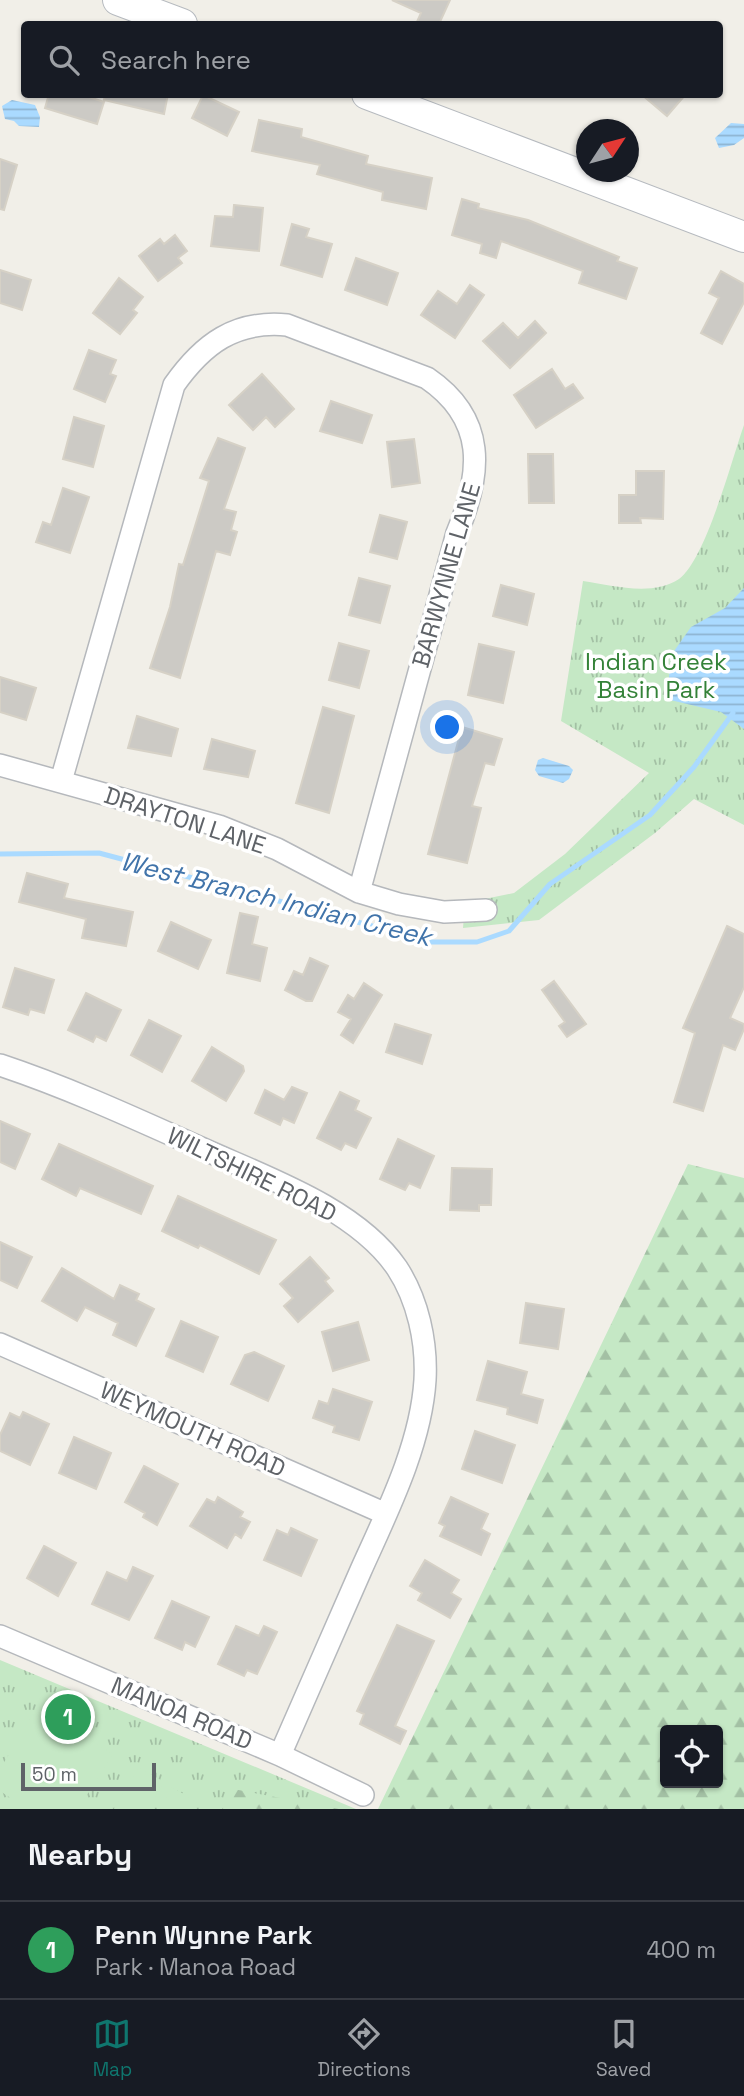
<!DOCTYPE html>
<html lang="en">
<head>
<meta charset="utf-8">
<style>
  body { margin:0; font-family:"Space Grotesk",sans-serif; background:#20242c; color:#f1f3f6 }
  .controls { position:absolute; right:21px; bottom:21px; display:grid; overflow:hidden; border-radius:7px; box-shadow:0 2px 5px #0004 }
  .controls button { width:63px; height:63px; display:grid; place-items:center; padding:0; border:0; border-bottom:2px solid #363941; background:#171b24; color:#f1f3f6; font:35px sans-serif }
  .compass { position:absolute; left:576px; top:119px; width:63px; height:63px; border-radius:50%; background:#171b24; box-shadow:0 2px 5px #0004; rotate:54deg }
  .scale { position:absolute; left:21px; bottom:18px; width:135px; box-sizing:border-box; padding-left:7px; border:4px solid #5f6368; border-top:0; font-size:19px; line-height:24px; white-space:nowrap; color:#5f6368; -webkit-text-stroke:5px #fff; paint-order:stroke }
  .you { position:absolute; left:448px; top:728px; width:24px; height:24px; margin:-18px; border:5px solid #fff; border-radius:50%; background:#1a73e8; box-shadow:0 0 0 10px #1a73e833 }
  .badge { display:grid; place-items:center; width:46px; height:46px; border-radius:50%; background:#0f766e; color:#fff; font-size:23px; font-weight:700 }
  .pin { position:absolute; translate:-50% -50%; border:4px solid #fff; box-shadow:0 2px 7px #0006 }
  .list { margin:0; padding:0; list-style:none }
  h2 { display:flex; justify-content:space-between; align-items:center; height:91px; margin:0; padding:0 28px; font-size:30px }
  h2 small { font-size:23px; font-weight:400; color:#9ea1a6 }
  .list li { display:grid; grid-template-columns:46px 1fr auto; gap:21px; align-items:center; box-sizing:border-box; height:98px; padding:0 28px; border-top:2px solid #363941 }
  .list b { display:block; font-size:26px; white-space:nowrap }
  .list p { margin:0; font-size:23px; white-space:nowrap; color:#9ea1a6 }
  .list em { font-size:23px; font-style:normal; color:#9ea1a6 }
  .icon { flex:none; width:38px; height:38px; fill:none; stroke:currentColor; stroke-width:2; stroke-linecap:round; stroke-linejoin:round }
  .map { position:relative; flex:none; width:744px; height:1809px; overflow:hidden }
  .search { position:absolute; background:#171b24; box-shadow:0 2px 5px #0004; left:21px; right:21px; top:21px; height:77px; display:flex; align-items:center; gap:18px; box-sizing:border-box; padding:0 24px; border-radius:7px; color:#9ea1a6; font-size:26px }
  .sheet { height:189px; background:#171b24 }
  nav { display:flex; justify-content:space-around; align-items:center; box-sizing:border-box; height:98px; border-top:2px solid #363941; background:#171b24; font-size:19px; color:#9ea1a6 }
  nav a { display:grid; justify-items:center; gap:4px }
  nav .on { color:#0f766e }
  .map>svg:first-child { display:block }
  .grass { fill:url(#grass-tufts) }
  .forest { fill:url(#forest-firs); fill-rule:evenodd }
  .garden { fill:#c5e8c5 }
  .water { fill:url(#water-rules) }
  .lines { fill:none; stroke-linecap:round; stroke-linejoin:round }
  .stream { stroke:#aadaff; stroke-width:5 }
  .building { fill:#cccac5; stroke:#d6d1c6; stroke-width:2 }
  .minor-casing { stroke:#b5b8bc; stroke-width:24 }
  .secondary-casing { stroke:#b6babf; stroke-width:32 }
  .minor { stroke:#fff; stroke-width:21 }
  .secondary { stroke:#fff; stroke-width:30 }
  .labels { text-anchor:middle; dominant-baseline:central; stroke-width:7; stroke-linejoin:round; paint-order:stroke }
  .street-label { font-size:24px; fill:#5f6368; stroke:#fff }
  .park-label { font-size:24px; fill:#348238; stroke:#fff }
  .water-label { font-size:26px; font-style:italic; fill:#4174aa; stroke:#fff }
</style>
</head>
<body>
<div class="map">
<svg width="744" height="1809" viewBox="0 0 744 1809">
  <defs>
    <pattern id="grass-tufts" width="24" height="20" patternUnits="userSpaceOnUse" patternTransform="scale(1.75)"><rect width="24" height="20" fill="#c5e8c5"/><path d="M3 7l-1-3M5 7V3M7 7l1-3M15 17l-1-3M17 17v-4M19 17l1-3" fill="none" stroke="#a3c0a4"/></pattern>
    <pattern id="forest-firs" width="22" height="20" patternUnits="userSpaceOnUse" patternTransform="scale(1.75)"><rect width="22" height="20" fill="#c5e8c5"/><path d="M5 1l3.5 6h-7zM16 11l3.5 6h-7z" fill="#a3c0a4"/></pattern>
    <pattern id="water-rules" width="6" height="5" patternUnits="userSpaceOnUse" patternTransform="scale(1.75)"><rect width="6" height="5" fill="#aadaff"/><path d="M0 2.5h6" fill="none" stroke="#8eb4d2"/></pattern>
  </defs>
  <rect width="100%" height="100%" fill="#f1efe8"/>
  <path class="grass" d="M744,425V825L694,799L655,833L539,920L463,928L465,903L514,893L565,854L649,773L561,721L583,581C611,585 652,597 679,579C706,559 732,459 744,425Z
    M0,1660L356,1809H0Z"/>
  <path class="forest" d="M688,1164L744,1178V1809H378ZM665,1730H718V1783H665Z
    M233,1789L339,1809H222Z"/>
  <path class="garden" d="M37,1707L113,1754L78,1809H27L0,1791V1769Z
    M139,1767L164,1782L148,1809H114Z
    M172,1787L197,1802L193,1809H160Z"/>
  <path class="water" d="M12,100L35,105L40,117L39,127L19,126L14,121L5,119L2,106Z
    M731,123L744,124V138L734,145L719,148L715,138Z
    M744,588V729L721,712L666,699L672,654L691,627L725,608Z
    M543,758L569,766L573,770L569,779L563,783L539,776L535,770L538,760Z"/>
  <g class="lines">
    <path class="stream" d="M0,854L99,853L432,942H477L509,931L550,884L650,815L694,767L733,713"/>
  </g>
  <path class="building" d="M392,0H450L439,24H416L421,13Z
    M49,94H80L104,102L97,124L45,108Z
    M105,94H168L164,114L104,100Z
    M641,94H686L667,116Z
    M203,95L239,112L227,136L192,118Z
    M259,120L302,129L301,137L368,156L366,164L432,178L426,209L382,200L383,192L317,174L320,165L252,151Z
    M0,159L17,165L4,210L0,209Z
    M462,199L479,204L478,208L528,220L619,257L617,261L637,268L626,299L579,283L583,271L501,241L496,258L480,253L482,244L452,235Z
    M234,205L263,208L259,251L211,246L215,216L233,217Z
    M292,224L309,229L306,237L332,244L322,277L281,265Z
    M175,235L187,251L178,258L182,263L158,281L139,256L160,239L164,244Z
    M356,258L398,273L387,305L345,290Z
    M0,270L31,280L22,310L0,303Z
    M721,271L744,284V302L722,344L701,333L719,298L709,293Z
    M119,278L143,297L133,310L137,313L120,334L93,313Z
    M470,285L484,295L455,338L421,315L438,291L457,304Z
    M535,321L546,333L510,368L483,341L503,323L518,338Z
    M89,350L116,360L110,374L116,376L105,402L74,389Z
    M552,369L565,389L573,384L583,398L536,428L514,395Z
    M262,374L294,409L275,427L266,417L253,430L229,405Z
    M331,401L372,415L362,443L320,431Z
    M74,417L104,426L93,467L63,459Z
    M218,438L245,448L224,509L236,512L231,530L237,532L230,555L216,551L180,678L150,668L170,607L179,564L183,565L209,481L200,478Z
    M414,439L420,483L392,487L387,442Z
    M528,454H553L554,503H529Z
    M636,471H664L663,519L640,518L641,523H619V495H636Z
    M63,488L89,497L70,553L36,542L43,522L51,525Z
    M380,515L407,522L397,559L370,552Z
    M359,578L390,586L380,623L349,615Z
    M501,585L534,594L527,625L493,616Z
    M339,643L369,651L359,688L329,680Z
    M479,644L514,652L503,703L468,695Z
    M0,677L36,688L26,720L0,712Z
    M323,707L354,716L329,813L296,803Z
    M137,716L178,729L171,756L128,748Z
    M462,727L502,739L494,765L485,763L472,806L481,808L467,863L428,854Z
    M212,739L255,751L248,777L204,769Z
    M27,873L68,884L64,898L133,912L126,946L82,938L86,919L19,902Z
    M240,913L258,917L252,944L267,948L260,981L227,973Z
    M171,922L211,940L198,969L158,951Z
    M727,926L744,934V987L730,1018L744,1024V1029L735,1050L723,1045L703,1111L674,1102L695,1033L683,1028Z
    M310,958L328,966L312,1001H306L285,990L294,971L303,975Z
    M15,968L54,980L44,1013L30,1009L28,1015L3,1007Z
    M554,981L586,1024L567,1037L559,1026L565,1022L542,990Z
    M364,983L382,995L353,1043L341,1035L351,1019L338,1012L348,995L354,999Z
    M86,993L121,1010L106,1041L96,1036L93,1042L68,1030Z
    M149,1020L181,1036L162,1072L131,1055Z
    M395,1024L431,1035L422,1064L386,1052Z
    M212,1047L243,1066L244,1071L226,1101L192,1081Z
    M292,1087L307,1093L294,1123L283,1118L280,1125L255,1113L265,1090L284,1100Z
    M340,1092L359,1101L355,1110L371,1118L356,1148L345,1143L341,1150L317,1138Z
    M0,1121L30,1134L15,1169L0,1162Z
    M398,1139L434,1156L420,1188L409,1183L405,1190L380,1179Z
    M59,1144L153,1186L141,1214L80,1188L76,1196L42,1179Z
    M452,1168L492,1169L491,1205H479V1211L450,1210Z
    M178,1196L276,1240L259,1274L200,1245L198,1248L162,1231Z
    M0,1242L32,1257L17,1288L0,1280Z
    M310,1257L329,1278L325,1281L333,1291L298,1322L284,1306L293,1298L280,1284Z
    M62,1268L114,1299L120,1285L139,1294L136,1300L154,1309L136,1346L113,1335L118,1323L85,1307L77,1321L42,1301Z
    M526,1303L564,1309L558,1349L520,1343Z
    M181,1321L218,1337L203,1372L166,1356Z
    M358,1322L369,1360L333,1371L322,1332Z
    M254,1352L284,1366L268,1401L231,1384L245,1355Z
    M488,1361L527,1372L521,1394L543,1400L537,1423L507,1414L508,1408L477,1400Z
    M333,1389L372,1402L359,1440L333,1432L335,1426L313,1418L319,1401L328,1404Z
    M23,1412L49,1424L30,1465L0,1451V1435L10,1413L20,1418Z
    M475,1431L515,1445L502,1483L462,1469Z
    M74,1437L111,1453L96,1489L59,1473Z
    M144,1466L178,1484L157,1525L143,1517L145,1513L125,1502Z
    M218,1497L243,1512L240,1517L250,1522L241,1538L235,1534L227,1548L190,1526L207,1499L215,1503Z
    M451,1497L488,1514L481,1529L490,1534L481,1555L440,1536L445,1526L439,1523Z
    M291,1528L317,1540L301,1576L264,1560L277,1530L288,1535Z
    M44,1546L76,1563L58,1596L27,1578Z
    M425,1560L459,1580L451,1593L461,1599L450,1618L418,1600L422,1593L410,1586Z
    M133,1567L153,1576L129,1620L92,1604L107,1572L127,1581Z
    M172,1601L209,1617L195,1647L185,1642L182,1650L155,1638Z
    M397,1625L434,1641L395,1726L406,1731L400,1744L360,1724L364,1714L357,1711Z
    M236,1626L259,1636L264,1626L277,1632L257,1674L247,1670L244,1676L218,1664Z"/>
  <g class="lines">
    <defs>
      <path id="minor" d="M0,765L219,826L277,849L359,892L399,904L444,912L486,910
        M61,781L174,385C203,344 235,320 287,325L427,378C487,419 482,473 457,533L359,892
        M0,1065C69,1088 134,1118 201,1148C265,1177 356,1208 397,1268C418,1300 427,1342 425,1380C421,1445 387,1512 361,1570C334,1632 307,1693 280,1755
        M0,1344L386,1514
        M0,1636L280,1755L363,1795"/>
      <path id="secondary" d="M118,0L182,24
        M367,94L744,237"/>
    </defs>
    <use href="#minor" class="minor-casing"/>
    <use href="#secondary" class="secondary-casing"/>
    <use href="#minor" class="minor"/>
    <use href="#secondary" class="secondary"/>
  </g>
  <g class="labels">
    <g class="street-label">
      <text transform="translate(446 575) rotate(-74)">BARWYNNE LANE</text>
      <text transform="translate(185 820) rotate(18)">DRAYTON LANE</text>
      <text transform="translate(252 1174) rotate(26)">WILTSHIRE ROAD</text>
      <text transform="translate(193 1429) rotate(24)">WEYMOUTH ROAD</text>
      <text transform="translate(182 1713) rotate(23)">MANOA ROAD</text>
    </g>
    <g class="park-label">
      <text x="656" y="661">Indian Creek<tspan x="656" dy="28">Basin Park</tspan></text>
    </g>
    <g class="water-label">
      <text transform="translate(276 899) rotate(14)">West Branch Indian Creek</text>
    </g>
  </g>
</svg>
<div class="controls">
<button><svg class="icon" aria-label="locate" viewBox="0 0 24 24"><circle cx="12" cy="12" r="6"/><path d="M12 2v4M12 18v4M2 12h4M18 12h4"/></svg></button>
</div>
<svg class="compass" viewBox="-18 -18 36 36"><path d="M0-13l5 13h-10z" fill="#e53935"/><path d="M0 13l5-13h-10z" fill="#9ea1a6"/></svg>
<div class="scale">50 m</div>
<div class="you"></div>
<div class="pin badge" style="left:68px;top:1717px;background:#2e9e5b">1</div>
<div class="search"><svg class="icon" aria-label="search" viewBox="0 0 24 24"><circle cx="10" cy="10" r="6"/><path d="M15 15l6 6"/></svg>Search here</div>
</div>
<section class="sheet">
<h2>Nearby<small></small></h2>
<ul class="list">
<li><span class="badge" style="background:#2e9e5b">1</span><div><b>Penn Wynne Park</b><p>Park · Manoa Road</p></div><em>400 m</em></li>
</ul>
</section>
<nav>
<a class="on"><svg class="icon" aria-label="map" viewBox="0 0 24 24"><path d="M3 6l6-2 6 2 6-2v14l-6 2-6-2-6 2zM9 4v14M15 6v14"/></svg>Map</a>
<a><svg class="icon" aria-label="directions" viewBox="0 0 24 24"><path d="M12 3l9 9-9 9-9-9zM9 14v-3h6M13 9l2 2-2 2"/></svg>Directions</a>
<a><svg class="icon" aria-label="saved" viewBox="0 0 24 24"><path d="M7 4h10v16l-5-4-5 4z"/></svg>Saved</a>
</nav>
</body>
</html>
